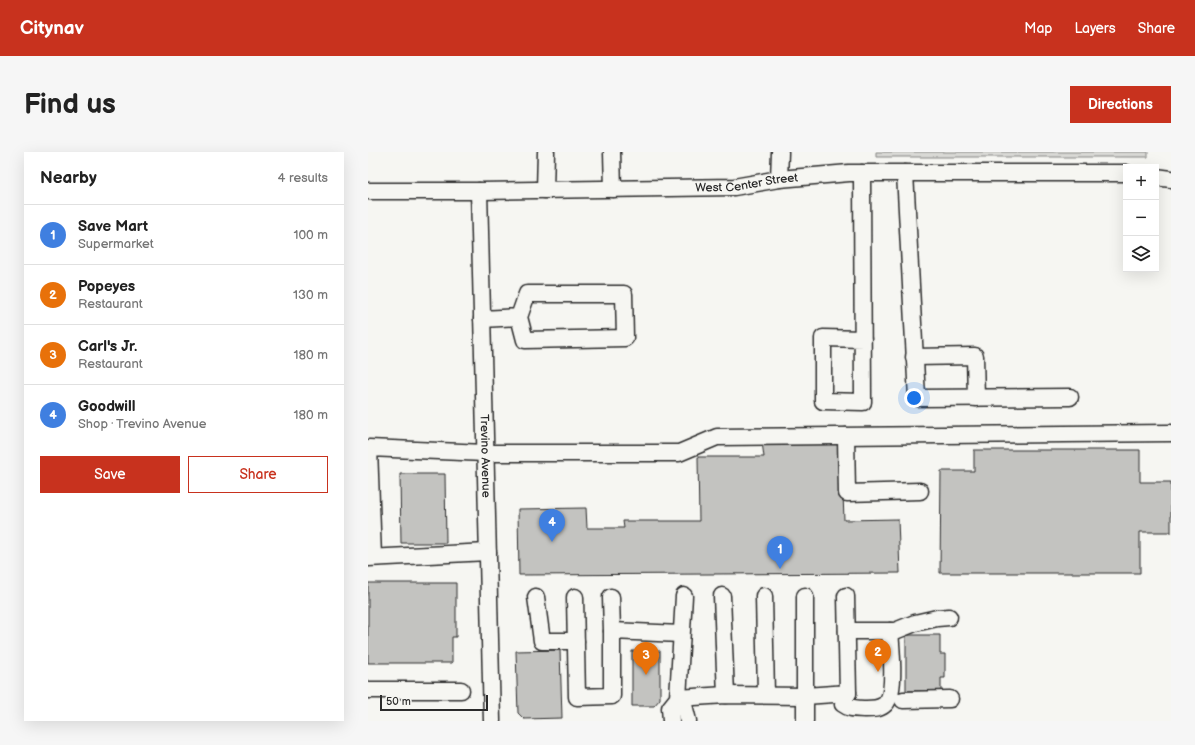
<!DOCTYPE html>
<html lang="en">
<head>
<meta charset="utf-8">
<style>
  body { margin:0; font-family:"Balsamiq Sans",sans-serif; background:#f6f6f6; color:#222 }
  .controls { position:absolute; right:12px; top:12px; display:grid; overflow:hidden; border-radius:0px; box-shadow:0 4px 16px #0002 }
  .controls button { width:36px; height:36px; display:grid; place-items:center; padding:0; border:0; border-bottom:1px solid #e0e0e0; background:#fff; color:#222; font:20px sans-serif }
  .scale { position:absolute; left:12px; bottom:10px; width:108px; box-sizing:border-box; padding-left:4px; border:2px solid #2b2b2b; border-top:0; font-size:11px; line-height:14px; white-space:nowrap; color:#2b2b2b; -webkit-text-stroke:3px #f6f6f2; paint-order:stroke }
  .you { position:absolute; left:546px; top:246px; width:14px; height:14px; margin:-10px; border:3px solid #fff; border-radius:50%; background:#1a73e8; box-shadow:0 0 0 6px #1a73e833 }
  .badge { display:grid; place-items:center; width:26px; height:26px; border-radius:50%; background:#c8321e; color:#fff; font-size:13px; font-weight:700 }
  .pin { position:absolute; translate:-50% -33px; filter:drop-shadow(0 1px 2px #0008) }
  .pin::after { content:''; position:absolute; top:21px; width:14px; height:12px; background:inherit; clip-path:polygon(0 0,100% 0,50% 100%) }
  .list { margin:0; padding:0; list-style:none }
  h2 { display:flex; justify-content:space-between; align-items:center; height:52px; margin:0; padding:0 16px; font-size:17px }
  h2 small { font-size:13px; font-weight:400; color:#767676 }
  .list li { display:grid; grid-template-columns:26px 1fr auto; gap:12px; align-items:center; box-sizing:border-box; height:60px; padding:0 16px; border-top:1px solid #e0e0e0 }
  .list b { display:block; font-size:15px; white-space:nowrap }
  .list p { margin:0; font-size:13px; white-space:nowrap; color:#767676 }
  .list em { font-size:13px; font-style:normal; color:#767676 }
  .actions { display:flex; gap:8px; padding:12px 16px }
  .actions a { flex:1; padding:9px 0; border:1px solid #c8321e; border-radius:0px; text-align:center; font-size:14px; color:#c8321e }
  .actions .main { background:#c8321e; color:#fff }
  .icon { flex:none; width:22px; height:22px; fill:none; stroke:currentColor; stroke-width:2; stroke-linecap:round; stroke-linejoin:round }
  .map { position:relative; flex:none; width:803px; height:569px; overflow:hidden; border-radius:0px }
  header { display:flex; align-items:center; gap:24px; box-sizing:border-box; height:56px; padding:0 20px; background:#c8321e; color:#fff }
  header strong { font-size:19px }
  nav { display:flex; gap:22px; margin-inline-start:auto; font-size:14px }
  .intro { display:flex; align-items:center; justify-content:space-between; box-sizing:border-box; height:96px; padding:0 24px }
  h1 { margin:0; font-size:28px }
  .button { padding:10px 18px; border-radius:0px; background:#c8321e; color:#fff; font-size:14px; font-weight:700 }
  main { display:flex; gap:24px; padding:0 24px }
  aside { flex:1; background:#fff; border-radius:0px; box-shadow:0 4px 16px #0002 }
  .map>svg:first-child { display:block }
  .green { fill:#d9d9d5; stroke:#828280 }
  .building { fill:#c3c3c0; stroke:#2b2b2b }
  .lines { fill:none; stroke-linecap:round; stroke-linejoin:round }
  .minor-casing { stroke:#2b2b2b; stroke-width:19 }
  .minor { stroke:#f6f6f2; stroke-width:16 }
  .labels { text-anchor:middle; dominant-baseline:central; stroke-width:3.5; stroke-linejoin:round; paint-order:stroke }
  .street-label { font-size:12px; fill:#2b2b2b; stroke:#f6f6f2 }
</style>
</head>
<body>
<header>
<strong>Citynav</strong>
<nav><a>Map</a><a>Layers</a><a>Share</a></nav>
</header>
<div class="intro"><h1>Find us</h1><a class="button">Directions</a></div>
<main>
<aside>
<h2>Nearby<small>4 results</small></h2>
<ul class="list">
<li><span class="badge" style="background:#3f7fe0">1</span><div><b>Save Mart</b><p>Supermarket</p></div><em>100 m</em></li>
<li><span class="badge" style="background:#e8710a">2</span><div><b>Popeyes</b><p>Restaurant</p></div><em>130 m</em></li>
<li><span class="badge" style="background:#e8710a">3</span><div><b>Carl's Jr.</b><p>Restaurant</p></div><em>180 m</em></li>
<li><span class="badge" style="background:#3f7fe0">4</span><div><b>Goodwill</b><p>Shop · Trevino Avenue</p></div><em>180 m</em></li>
</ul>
<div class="actions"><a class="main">Save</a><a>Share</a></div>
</aside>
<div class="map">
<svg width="803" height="569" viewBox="0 0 803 569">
  <rect width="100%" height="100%" fill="#f6f6f2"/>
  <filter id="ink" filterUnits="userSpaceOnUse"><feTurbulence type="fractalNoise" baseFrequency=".025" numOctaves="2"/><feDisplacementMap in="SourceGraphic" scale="8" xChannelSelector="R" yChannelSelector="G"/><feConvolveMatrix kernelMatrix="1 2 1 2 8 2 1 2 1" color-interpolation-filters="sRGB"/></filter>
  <g filter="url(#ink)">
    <path class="green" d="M508,0H780V5H508Z"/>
    <path class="building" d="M473,289L476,368L530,367L532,421L151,423L150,357L218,356L219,376H256L255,369H331L330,305H396L394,290Z
      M606,298H772V330H803V380H772V421H572L573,319H606Z
      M32,322H77L78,391H33Z
      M0,431H88V485H84V511H0Z
      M538,483H572V502H577V526H573V539H538Z
      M192,498L194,566L156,567L150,561L148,499Z
      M264,499H292V547L286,554H264Z"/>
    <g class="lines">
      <defs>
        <g id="minor">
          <path d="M244,0L245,37"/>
          <path d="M494,21L495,250L455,249V186L495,187"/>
          <path d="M537,21L549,246L702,245"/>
          <path d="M788,25L803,27"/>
          <path d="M411,27L412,0"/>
          <path d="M177,38L178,0"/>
          <path id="s1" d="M0,39H111L366,35L411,27L481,21H758"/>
          <path id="s2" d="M111,39L124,569"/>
          <path d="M114,167L151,165L157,188L257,186L256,142H159L151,165"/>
          <path d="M546,205L607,204L608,246"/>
          <path d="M478,284L479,341L552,339"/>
          <path d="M5,405L1,296L117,301H311L349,285L803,281"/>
          <path d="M0,406L120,400"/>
          <path d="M354,444L358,543"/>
          <path d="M396,444L398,543"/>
          <path d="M168,445L174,489H208"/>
          <path d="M207,445L209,545L244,544V479L313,482"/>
          <path d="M243,445L244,479"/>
          <path d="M479,479H527L547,471L569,466L581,465"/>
          <path d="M0,538H93"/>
          <path d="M480,541L476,547L475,552C483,558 489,556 498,557C505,557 511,557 516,553C529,544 523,494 522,479"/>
          <path d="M310,546L358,543L437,544V444"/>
          <path d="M310,546L316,553L320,569"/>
          <path d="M535,548L582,547"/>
          <path d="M303,569L302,556L310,546L316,444"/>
          <path d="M437,569V544L480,541L478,444"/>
        </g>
      </defs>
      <use href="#minor" class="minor-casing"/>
      <use href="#minor" class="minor"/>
    </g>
  </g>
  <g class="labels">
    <g class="street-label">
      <text stroke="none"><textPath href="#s1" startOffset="379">West Center Street</textPath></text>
      <text stroke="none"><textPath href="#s2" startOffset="265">Trevino Avenue</textPath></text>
    </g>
  </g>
</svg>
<div class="controls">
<button>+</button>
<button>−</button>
<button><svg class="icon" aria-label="layers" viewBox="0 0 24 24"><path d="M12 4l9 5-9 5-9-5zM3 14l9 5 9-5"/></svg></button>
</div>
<div class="scale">50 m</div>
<div class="you"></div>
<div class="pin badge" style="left:412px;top:417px;background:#3f7fe0">1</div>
<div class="pin badge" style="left:510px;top:520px;background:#e8710a">2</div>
<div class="pin badge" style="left:278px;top:523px;background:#e8710a">3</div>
<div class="pin badge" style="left:184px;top:390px;background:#3f7fe0">4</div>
</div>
</main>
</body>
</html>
